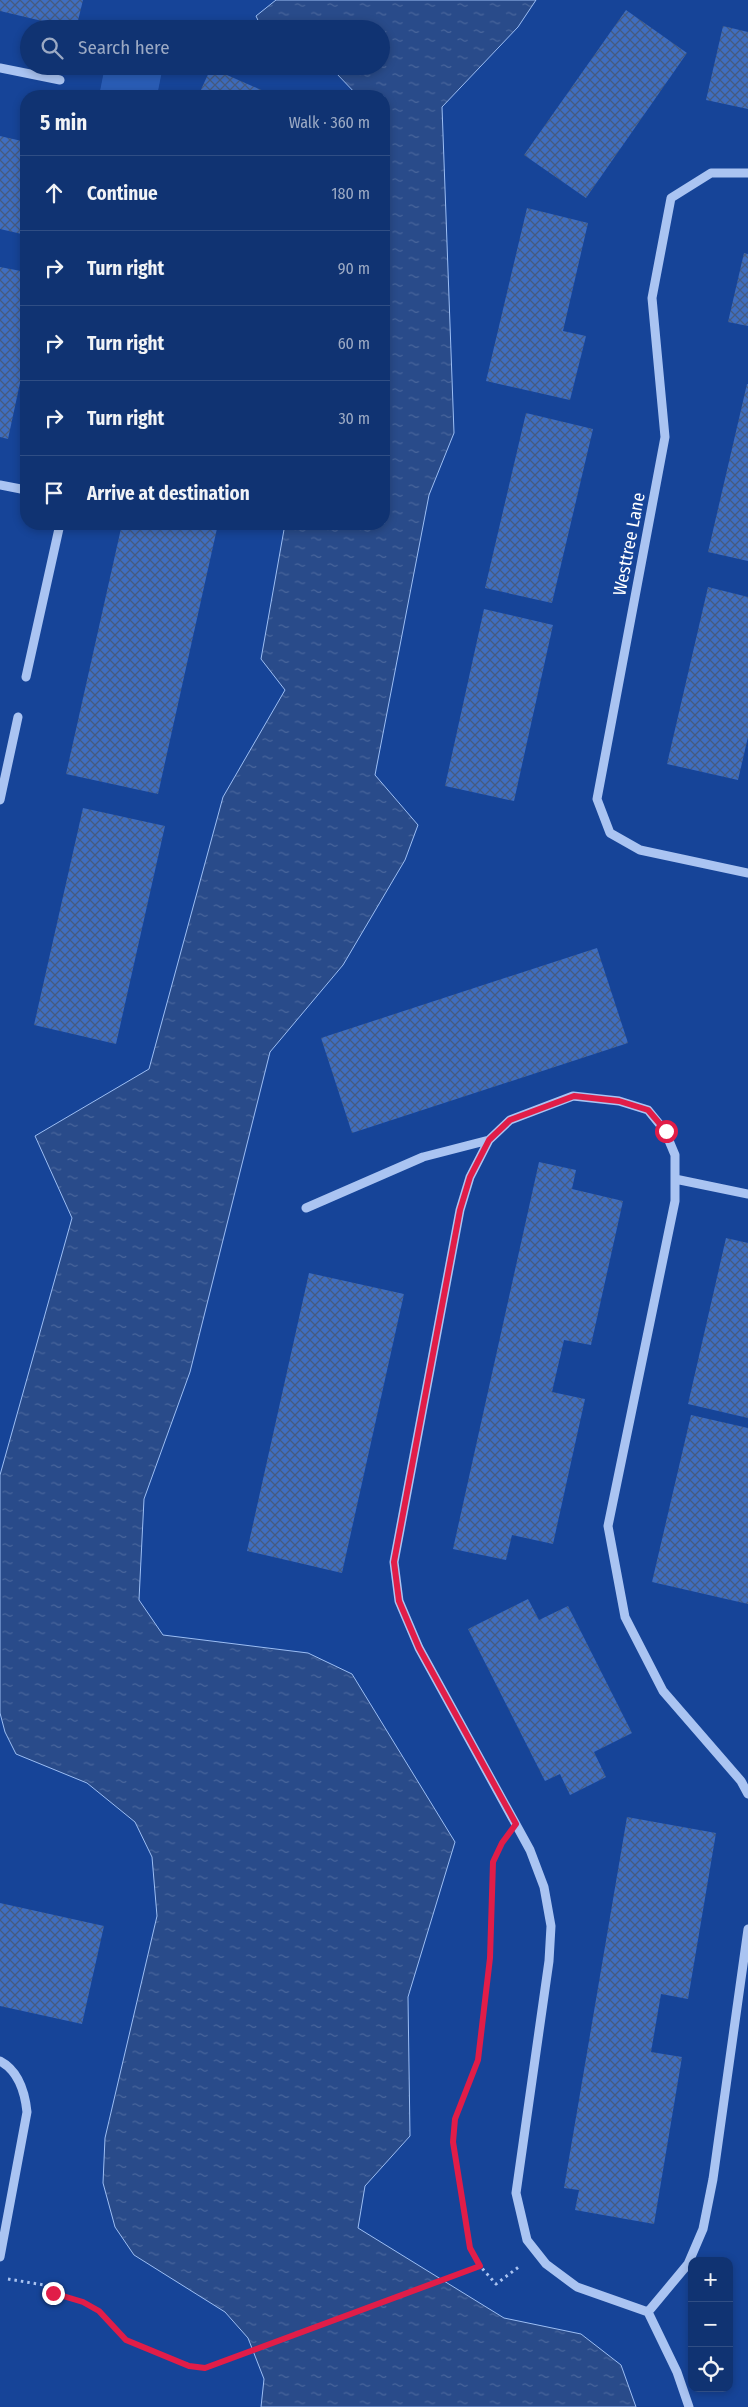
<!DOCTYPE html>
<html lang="en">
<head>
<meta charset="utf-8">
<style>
  body { margin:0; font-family:"Fira Sans Condensed",sans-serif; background:#1e3f7a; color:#f1f3f6 }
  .controls { position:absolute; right:15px; bottom:15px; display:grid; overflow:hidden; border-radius:10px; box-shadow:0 2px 8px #0003 }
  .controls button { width:45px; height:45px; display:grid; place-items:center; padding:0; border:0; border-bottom:1px solid #304e84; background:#103372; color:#f1f3f6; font:25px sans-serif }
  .stop { position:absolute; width:15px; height:15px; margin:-11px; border:4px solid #e11d48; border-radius:50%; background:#fff }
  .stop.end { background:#e11d48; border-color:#fff; box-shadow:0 1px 5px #0008 }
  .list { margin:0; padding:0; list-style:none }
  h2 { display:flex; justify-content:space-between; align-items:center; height:65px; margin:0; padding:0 20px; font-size:21px }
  h2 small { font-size:16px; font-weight:400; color:#9caac4 }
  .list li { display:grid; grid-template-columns:32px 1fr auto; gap:15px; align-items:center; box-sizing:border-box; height:75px; padding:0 20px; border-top:1px solid #304e84 }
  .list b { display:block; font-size:19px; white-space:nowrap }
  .list em { font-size:16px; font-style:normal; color:#9caac4 }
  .icon { flex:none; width:28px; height:28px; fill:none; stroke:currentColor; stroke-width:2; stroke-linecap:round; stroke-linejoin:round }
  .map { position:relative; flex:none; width:748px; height:2407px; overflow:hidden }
  .search { position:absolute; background:#103372; box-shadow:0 2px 8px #0003; left:20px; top:20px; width:370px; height:55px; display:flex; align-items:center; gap:12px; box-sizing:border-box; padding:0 18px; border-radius:28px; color:#9caac4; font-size:19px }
  .panel { position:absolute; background:#103372; box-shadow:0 2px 8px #0003; left:20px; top:90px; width:370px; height:440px; border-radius:20px }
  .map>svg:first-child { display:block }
  .green { fill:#2a5db6 }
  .water { fill:url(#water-ripples); stroke:#9cbef4 }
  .building { fill:url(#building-cross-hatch) }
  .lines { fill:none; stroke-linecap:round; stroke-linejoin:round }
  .path { stroke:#aac4f2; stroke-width:3; stroke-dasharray:2.5 4; stroke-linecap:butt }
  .minor { stroke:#aac4f2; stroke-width:9 }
  .route { stroke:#e11d48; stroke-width:6 }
  .labels { text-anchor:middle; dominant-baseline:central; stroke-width:5; stroke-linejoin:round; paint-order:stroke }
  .street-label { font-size:18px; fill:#fff; stroke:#164498 }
</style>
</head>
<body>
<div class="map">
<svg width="748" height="2407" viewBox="0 0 748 2407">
  <defs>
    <pattern id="water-ripples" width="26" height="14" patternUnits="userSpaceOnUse" patternTransform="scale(1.25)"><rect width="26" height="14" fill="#294b8a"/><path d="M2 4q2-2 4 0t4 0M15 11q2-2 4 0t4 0" fill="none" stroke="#49669c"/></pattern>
    <pattern id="building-cross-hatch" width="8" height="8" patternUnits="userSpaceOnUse" patternTransform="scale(1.25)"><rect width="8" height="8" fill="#3f6ec0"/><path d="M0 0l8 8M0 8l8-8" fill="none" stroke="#465b80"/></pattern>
  </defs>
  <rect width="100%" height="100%" fill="#164498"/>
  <path class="green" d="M105,66H163L157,96H99Z"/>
  <path class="water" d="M276,0H536L518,27L442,107L454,433L429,495L375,775L418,825L405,860L343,965L270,1052L190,1372L144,1499L139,1600L163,1635L308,1653L352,1674L455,1842L408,1997L410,2136L365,2186L358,2228L504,2318L581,2334L621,2365L636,2407H261L264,2379L248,2338L225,2312L134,2255L115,2227L103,2183L105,2138L157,1916L152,1857L135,1822L87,1783L16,1754L5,1732L0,1713V1475L72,1218L35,1136L149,1069L223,797L285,690L261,659L285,524H384V96H358L336,73L305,66H381V29H262L256,16Z"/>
  <path class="building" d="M0,0H83L76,29L0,11Z
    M626,10L687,53L586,198L524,155Z
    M723,26L748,32V109L706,100Z
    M211,68L275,96H198Z
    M0,136L26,142V235L0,229Z
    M527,208L588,223L563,331L586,336L570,400L486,381Z
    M744,253L748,254V326L728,322Z
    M0,267L26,272V355L8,439L0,437Z
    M747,384H748V561L708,552Z
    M526,413L593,429L552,603L485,588Z
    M122,524H218L158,794L66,774Z
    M708,587L748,597V737L738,780L667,764Z
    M484,609L553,625L514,801L445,786Z
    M83,808L165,826L116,1044L34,1025Z
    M597,948L628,1043L352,1133L321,1038Z
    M539,1162L576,1170L572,1189L623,1201L591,1345L564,1340L552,1392L585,1399L553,1544L512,1535L506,1560L453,1549Z
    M726,1238L748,1243V1418L688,1404Z
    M309,1273L404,1294L342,1573L247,1551Z
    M691,1415L748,1428V1604L652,1582Z
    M528,1599L539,1620L568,1606L632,1733L594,1752L606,1777L570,1795L560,1774L545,1781L468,1629Z
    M627,1817L716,1833L688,1999L661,1994L651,2052L682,2057L654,2224L575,2210L579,2190L564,2188Z
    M0,1903L104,1926L82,2024L0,2006Z"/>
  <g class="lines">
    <path class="path" d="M501,1845L493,1862L490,1958L478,2060L455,2119L453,2142L470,2248L480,2266L496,2284L520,2266
      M8,2279L44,2285L53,2293L83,2302L99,2311L126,2340L189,2365L205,2368L480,2266"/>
    <path class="minor" d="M0,68L60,80
      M748,173H711L671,198L652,298L665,437L597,799L610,833L640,850L748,873
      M0,485L26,490
      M26,677L60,524
      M0,800L18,717
      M675,1179L748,1194
      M306,1208L423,1157L489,1140
      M0,2061C19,2071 25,2093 27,2112L0,2257
      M648,2312L688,2264L703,2229L713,2179L748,1929
      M689,2407L677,2372L648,2312L577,2287L546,2264L527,2240L516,2193L549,1961L551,1926L544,1887L530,1850L419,1648L399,1601L394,1562L460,1210L470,1177L489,1140L510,1120L573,1096L619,1101L648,1110L665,1131L675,1155V1201L608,1526L625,1617L663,1691L741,1781L748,1794"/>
  </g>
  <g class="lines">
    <path class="route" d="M53,2293L83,2302L99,2311L126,2340L189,2366L205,2368L480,2266L470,2248L453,2142L455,2119L478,2060L490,1958L493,1862L502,1843L516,1824L419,1648L399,1601L394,1562L460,1210L470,1177L489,1140L510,1120L574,1096L619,1101L648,1110L666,1131"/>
  </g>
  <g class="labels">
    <g class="street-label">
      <text transform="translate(629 544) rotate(-79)">Westtree Lane</text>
    </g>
  </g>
</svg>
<div class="controls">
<button>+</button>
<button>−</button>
<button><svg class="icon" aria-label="locate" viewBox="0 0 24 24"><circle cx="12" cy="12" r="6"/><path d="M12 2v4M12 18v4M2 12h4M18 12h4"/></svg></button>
</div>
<div class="stop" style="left:666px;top:1131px"></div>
<div class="stop end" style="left:53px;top:2293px"></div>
<div class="search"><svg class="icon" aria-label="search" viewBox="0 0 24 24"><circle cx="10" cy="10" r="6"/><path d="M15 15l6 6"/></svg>Search here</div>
<section class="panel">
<h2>5 min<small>Walk · 360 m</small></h2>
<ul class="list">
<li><svg class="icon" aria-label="ahead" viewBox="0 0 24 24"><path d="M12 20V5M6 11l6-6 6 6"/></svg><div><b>Continue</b></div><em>180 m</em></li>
<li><svg class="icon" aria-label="right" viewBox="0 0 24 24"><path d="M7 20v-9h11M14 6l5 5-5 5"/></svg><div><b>Turn right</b></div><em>90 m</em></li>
<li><svg class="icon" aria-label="right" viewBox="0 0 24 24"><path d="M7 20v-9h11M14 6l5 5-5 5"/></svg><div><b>Turn right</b></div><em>60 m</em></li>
<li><svg class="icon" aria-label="right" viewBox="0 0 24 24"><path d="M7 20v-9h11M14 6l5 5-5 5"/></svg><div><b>Turn right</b></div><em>30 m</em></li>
<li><svg class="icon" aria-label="arrive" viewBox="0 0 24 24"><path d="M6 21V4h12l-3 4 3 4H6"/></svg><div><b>Arrive at destination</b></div></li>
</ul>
</section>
</div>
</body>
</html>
